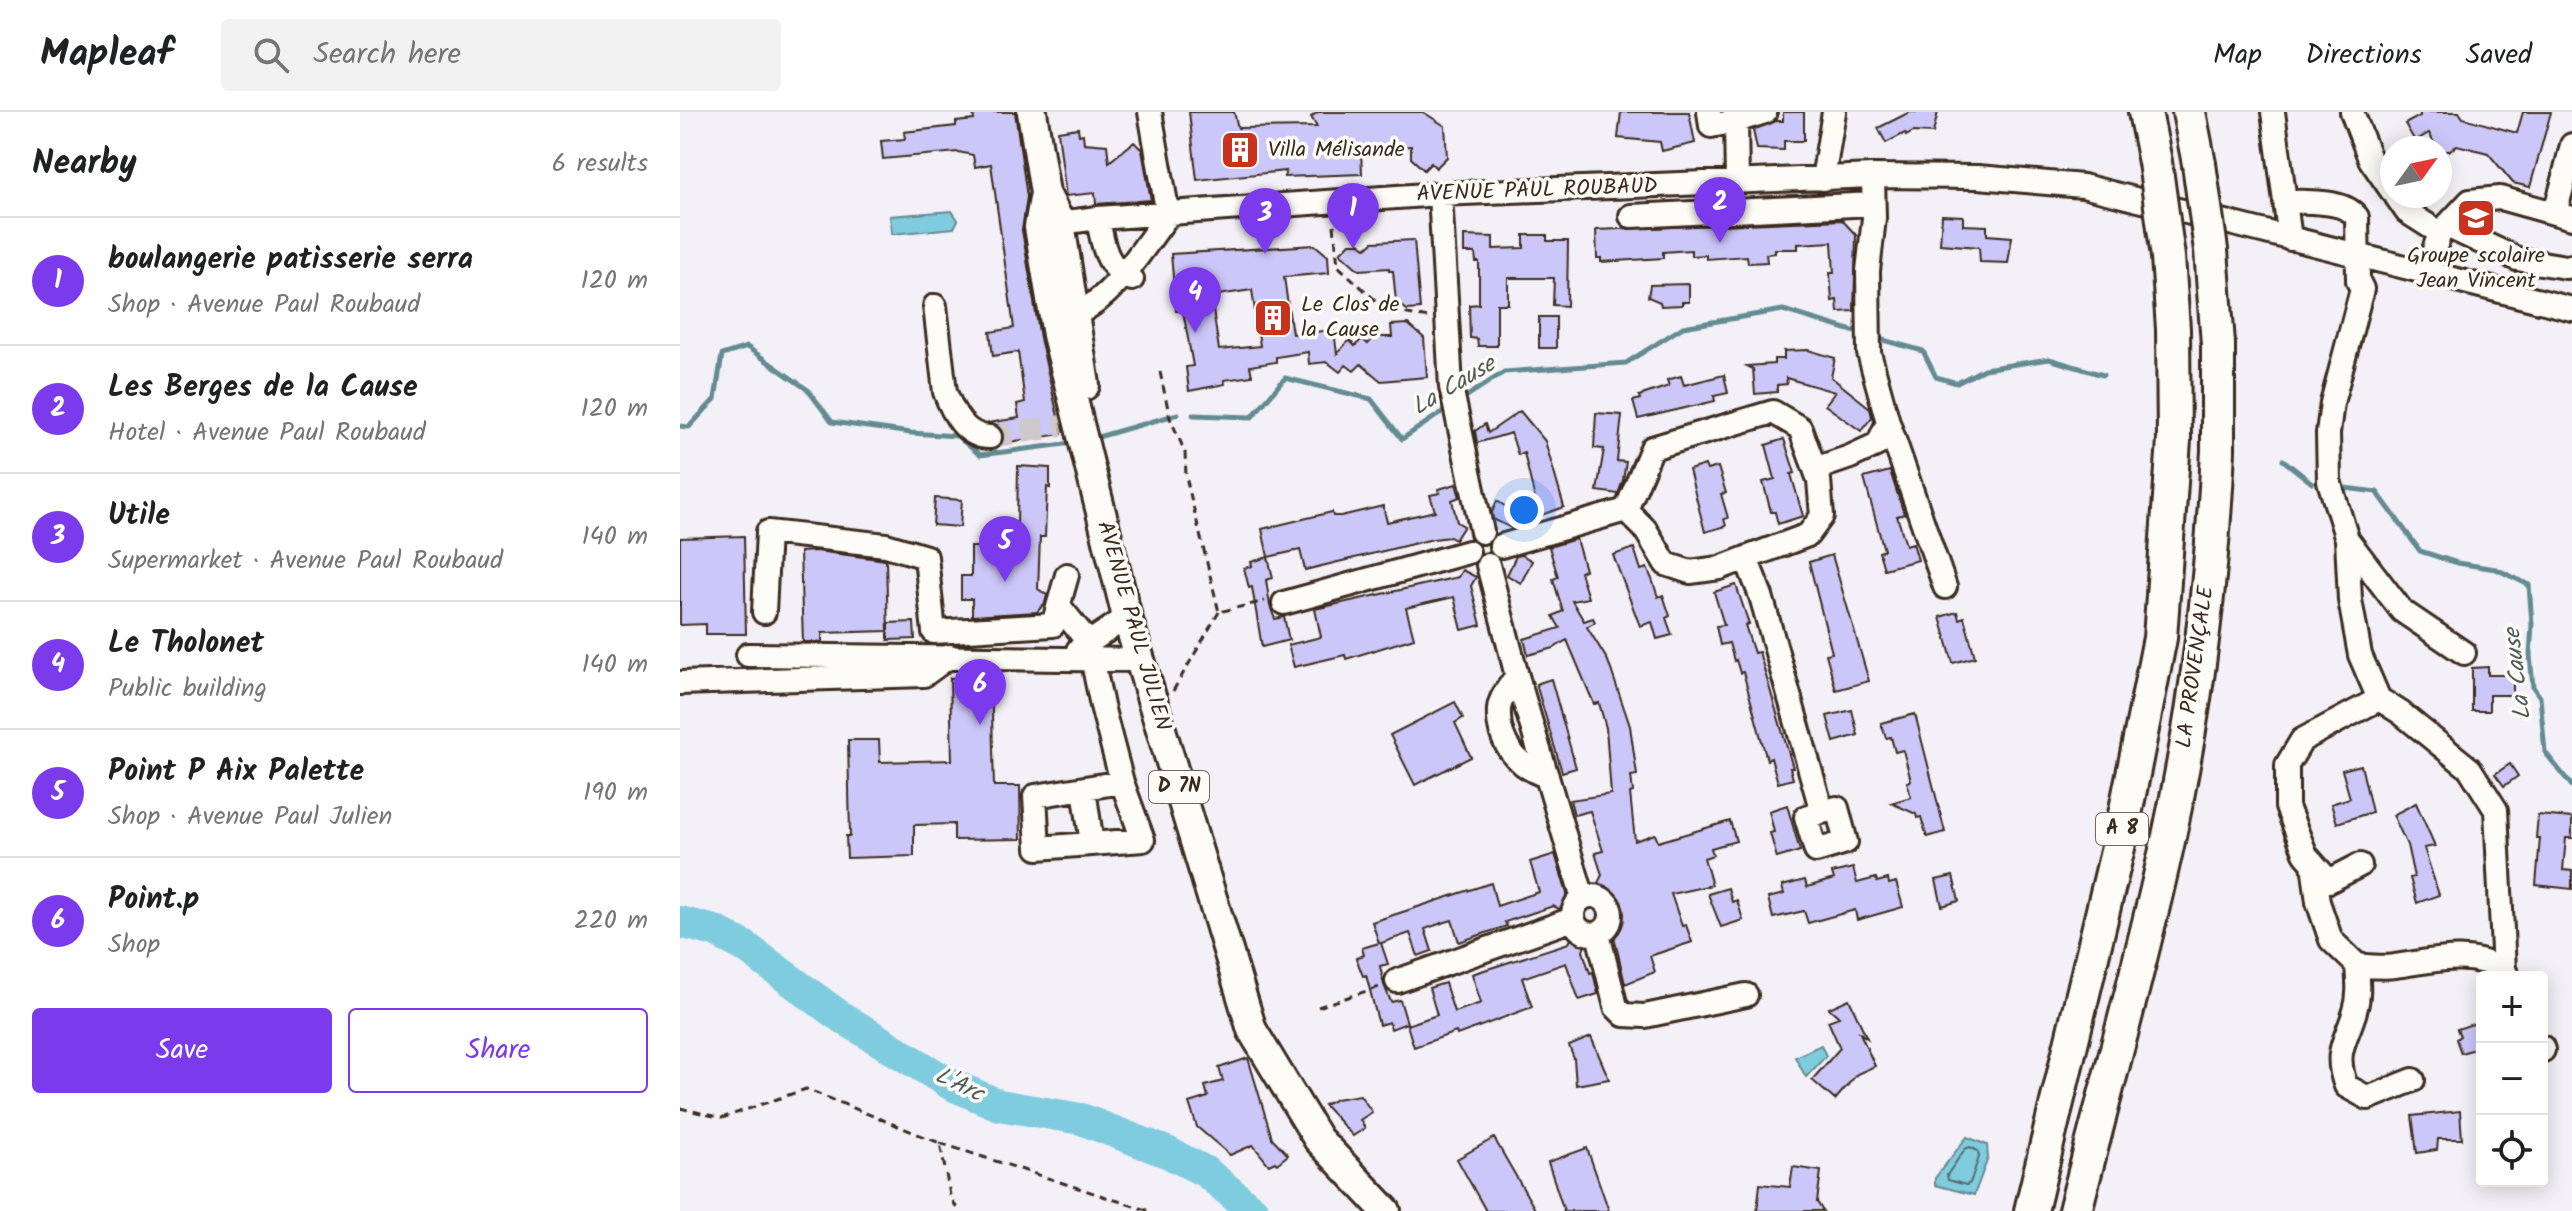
<!DOCTYPE html>
<html lang="en">
<head>
<meta charset="utf-8">
<style>
  body { margin:0; font-family:Kalam,sans-serif; background:#f2f2f2; color:#202124 }
  .controls { position:absolute; right:24px; bottom:24px; display:grid; overflow:hidden; border-radius:8px; box-shadow:0 4px 20px #0003 }
  .controls button { width:72px; height:72px; display:grid; place-items:center; padding:0; border:0; border-bottom:2px solid #e0e0e0; background:#fff; color:#202124; font:40px sans-serif }
  .compass { position:absolute; left:1700px; top:24px; width:72px; height:72px; border-radius:50%; background:#fff; box-shadow:0 4px 20px #0003; rotate:57deg }
  .you { position:absolute; left:844px; top:398px; width:28px; height:28px; margin:-20px; border:6px solid #fff; border-radius:50%; background:#1a73e8; box-shadow:0 0 0 12px #1a73e833 }
  .badge { display:grid; place-items:center; width:52px; height:52px; border-radius:50%; background:#7c3aed; color:#fff; font-size:26px; font-weight:700 }
  .pin { position:absolute; translate:-50% -66px; filter:drop-shadow(0 2px 4px #0008) }
  .pin::after { content:''; position:absolute; top:42px; width:28px; height:24px; background:inherit; clip-path:polygon(0 0,100% 0,50% 100%) }
  .list { margin:0; padding:0; list-style:none }
  h2 { display:flex; justify-content:space-between; align-items:center; height:104px; margin:0; padding:0 32px; font-size:34px }
  h2 small { font-size:26px; font-weight:400; color:#757577 }
  .list li { display:grid; grid-template-columns:52px 1fr auto; gap:24px; align-items:center; box-sizing:border-box; height:128px; padding:0 32px; border-top:2px solid #e0e0e0 }
  .list b { display:block; font-size:30px; white-space:nowrap }
  .list p { margin:0; font-size:26px; white-space:nowrap; color:#757577 }
  .list em { font-size:26px; font-style:normal; color:#757577 }
  .actions { display:flex; gap:16px; padding:24px 32px }
  .actions a { flex:1; padding:18px 0; border:2px solid #7c3aed; border-radius:8px; text-align:center; font-size:28px; color:#7c3aed }
  .actions .main { background:#7c3aed; color:#fff }
  .icon { flex:none; width:44px; height:44px; fill:none; stroke:currentColor; stroke-width:2; stroke-linecap:round; stroke-linejoin:round }
  .map { position:relative; flex:none; width:1892px; height:1099px; overflow:hidden }
  header { display:flex; align-items:center; gap:48px; box-sizing:border-box; height:112px; padding:0 40px; background:#fff; border-bottom:2px solid #e0e0e0 }
  header strong { font-size:38px }
  nav { display:flex; gap:44px; margin-inline-start:auto; font-size:28px }
  .search { width:560px; height:72px; background:#f2f2f2; display:flex; align-items:center; gap:20px; box-sizing:border-box; padding:0 28px; border-radius:8px; color:#757577; font-size:30px }
  main { display:flex }
  aside { flex:1; background:#fff }
  .map>svg:first-child { display:block }
  .water { fill:#80ccdf; stroke:#648b92; stroke-width:2 }
  .lines { fill:none; stroke-linecap:round; stroke-linejoin:round }
  .shore { stroke:#576b6b; stroke-width:2 }
  .stream { stroke:#648b92; stroke-width:5 }
  .river { stroke:#80ccdf; stroke-width:32 }
  .building { fill:#ccc7f9; stroke:#3b2a1e; stroke-width:2; fill-rule:evenodd }
  .minor-tunnel { stroke:#cec9cc; stroke-width:22; stroke-dasharray:22 11; stroke-linecap:butt }
  .minor-casing { stroke:#3b2a1e; stroke-width:28 }
  .major-casing { stroke:#3b2a1e; stroke-width:34 }
  .highway-casing { stroke:#3b2a1e; stroke-width:38 }
  .path { stroke:#3b2a1e; stroke-width:3; stroke-dasharray:8 6; stroke-linecap:butt }
  .minor { stroke:#fdfcf7; stroke-width:22 }
  .major { stroke:#fdfcf7; stroke-width:28 }
  .highway { stroke:#fdfcf7; stroke-width:32 }
  .highway-bridge-casing { stroke:#3b2a1e; stroke-width:38; stroke-linecap:butt }
  .highway-bridge { stroke:#fdfcf7; stroke-width:32 }
  .labels { text-anchor:middle; dominant-baseline:central; stroke-width:7; stroke-linejoin:round; paint-order:stroke }
  .shield { fill:#fdfcf7; stroke:#75695f; stroke-width:2 }
  .shield-label { font-size:20px; font-weight:bold; fill:#3b2a1e }
  .poi-label { font-size:22px; fill:#3b2a1e; stroke:#fdfcf7; text-anchor:start }
  .street-label { font-size:22px; fill:#3b2a1e; stroke:#fdfcf7 }
  .water-label { font-size:24px; font-style:italic; fill:#505b58; stroke:#fdfcf7 }
</style>
</head>
<body>
<header>
<strong>Mapleaf</strong>
<div class="search"><svg class="icon" aria-label="search" viewBox="0 0 24 24"><circle cx="10" cy="10" r="6"/><path d="M15 15l6 6"/></svg>Search here</div>
<nav><a>Map</a><a>Directions</a><a>Saved</a></nav>
</header>
<main>
<aside>
<h2>Nearby<small>6 results</small></h2>
<ul class="list">
<li><span class="badge">1</span><div><b>boulangerie patisserie serra</b><p>Shop · Avenue Paul Roubaud</p></div><em>120 m</em></li>
<li><span class="badge">2</span><div><b>Les Berges de la Cause</b><p>Hotel · Avenue Paul Roubaud</p></div><em>120 m</em></li>
<li><span class="badge">3</span><div><b>Utile</b><p>Supermarket · Avenue Paul Roubaud</p></div><em>140 m</em></li>
<li><span class="badge">4</span><div><b>Le Tholonet</b><p>Public building</p></div><em>140 m</em></li>
<li><span class="badge">5</span><div><b>Point P Aix Palette</b><p>Shop · Avenue Paul Julien</p></div><em>190 m</em></li>
<li><span class="badge">6</span><div><b>Point.p</b><p>Shop</p></div><em>220 m</em></li>
</ul>
<div class="actions"><a class="main">Save</a><a>Share</a></div>
</aside>
<div class="map">
<svg width="1892" height="1099" viewBox="0 0 1892 1099">
  <rect width="100%" height="100%" fill="#f3f1f7"/>
  <filter id="ink" filterUnits="userSpaceOnUse"><feTurbulence type="fractalNoise" baseFrequency=".0125" numOctaves="2"/><feDisplacementMap in="SourceGraphic" scale="16" xChannelSelector="R" yChannelSelector="G"/><feConvolveMatrix kernelMatrix="1 2 1 2 8 2 1 2 1" color-interpolation-filters="sRGB"/></filter>
  <g filter="url(#ink)">
    <path class="water" d="M272,99L278,108L274,116L212,122L210,104Z
      M1141,933L1146,944L1126,965L1115,945Z
      M1287,1025L1307,1033L1308,1046L1294,1083L1255,1073V1066Z"/>
    <g class="lines">
      <path class="shore" d="M1290,1035L1298,1039L1299,1045L1290,1071L1286,1073L1268,1068L1267,1063L1285,1037Z"/>
      <path class="stream" d="M1203,228L1243,239L1256,265L1277,271L1304,257L1369,247L1423,263
        M781,288L824,260L946,251L1003,215L1103,198L1176,220
        M513,303L572,305L605,266L691,287L722,327L770,295
        M0,314L9,315L35,287L42,243L67,235L128,278L152,310L231,321L277,324L300,343L393,331
        M411,327L498,302
        M1603,348L1632,371
        M1657,375L1697,380L1740,439L1777,451L1816,457L1849,473L1852,512L1850,543L1853,575L1860,585L1865,640L1892,674"/>
      <path class="river" d="M0,810L35,819L64,834L158,903L270,972L319,993L401,1007L489,1041L526,1060L573,1099"/>
    </g>
    <path class="building" d="M293,0H335L347,85L342,118L360,226L382,322L322,331V319L318,313L308,311L339,306L337,292L345,290L338,240L313,244L310,220L334,216L311,52L295,55L293,43L278,40L203,47L201,29L225,27L224,20L276,14V10L294,8Z
      M509,0H554L558,16L637,15L631,5L638,0H743L765,14L767,45L756,56L751,51L744,58L731,46V34L681,37L682,62L604,65L606,59L517,68Z
      M941,0H1009L1015,31L982,39L980,30L938,26Z
      M1103,0H1124V29H1104V38L1077,37L1073,18L1096,9H1103Z
      M1230,0H1258L1253,21L1233,20L1226,24L1225,21L1206,31L1198,16Z
      M1740,0H1779L1783,6L1837,21L1843,0H1871L1850,75L1833,71L1808,41L1777,33L1770,39H1762L1756,35L1749,21L1735,29L1725,12L1740,4Z
      M398,16L399,23L403,22L404,31L427,33L429,50L454,30L462,38L471,88L416,92L415,81L386,84L378,19Z
      M1262,103L1283,104V113L1307,114V123L1332,125L1328,151L1300,150L1299,135L1260,132Z
      M1162,108L1176,123L1174,199L1158,200L1157,188L1152,189L1150,161H1154L1152,130L1118,132V137H1095V141L1086,142L1087,150L1068,151L1067,144L1026,147V143L1011,144V138L983,140V146L921,150V146H917L916,118Z
      M844,123H867V129H888L887,194L873,193L874,166H828V192H817V234H798L797,227L790,226L789,193L799,192V150H796L795,141H784V124L813,125V137L844,136Z
      M734,128L740,197L727,198L716,189L713,159H709V156L679,158L660,141L670,131H679L686,136L693,130Z
      M635,133L648,144L649,161L604,165L612,222L654,218L657,242L669,228L675,234L682,227L688,232L694,225H712L711,213L728,212L744,226L747,265L701,269L681,252L674,259L666,253L660,260L647,250L629,252L628,240L596,245V250L570,254L572,264L544,268L545,272L509,279L506,255L513,254L503,199H496L491,142ZM572,178L580,234L539,238L531,184Z
      M1009,172V190H1002V193L981,194L980,190L968,185L970,173Z
      M859,205H876V236H859Z
      M1128,238L1155,246L1151,265L1190,296L1192,305L1181,319L1145,293L1155,280L1106,266L1107,272L1097,273V280L1075,282L1073,257L1067,254L1094,252V247H1104V239Z
      M1044,263L1048,281L1034,284L1035,289L958,307L953,289L960,287L959,284L989,274L987,268L1001,264L1004,273Z
      M840,299L865,329L884,395L859,404L844,341L838,343L831,321L797,331L795,319L805,312L808,321Z
      M916,301L942,303L937,349L946,350L943,368L938,382L917,379L924,337L914,336Z
      M1104,327L1115,361L1111,362L1123,404L1098,412L1095,400H1091L1083,370L1095,367L1086,333Z
      M1025,353L1027,358L1038,355L1046,381L1041,382L1048,406L1044,407L1046,414L1025,420L1009,358Z
      M338,354L370,356V376L367,375L365,425H360L358,477L367,483L365,491L357,500L292,504V487H281V464H291V435H329L330,413H337Z
      M1210,359L1224,402L1217,404L1226,433L1233,431L1238,448L1204,457L1199,440L1204,438L1184,366Z
      M776,372L780,385L772,388L777,410L784,414L775,428L770,425L753,427L625,458L620,438L588,445L582,417L652,400L653,404H661L703,394L707,410L755,399L750,383L760,381L759,377Z
      M255,386L282,388L280,415L253,413Z
      M817,389L839,403L831,416L813,407L812,400Z
      M64,424L66,522H26V512L0,513V426Z
      M896,427L905,458L900,460L908,486L892,489L904,509L913,506L915,510L907,515L928,549L950,614L957,663L951,664L953,680L950,681L955,729L975,722L978,730L1050,709L1056,729L1031,736L1033,743L1024,746L1032,773L991,782L1002,814L1006,813L1012,830L970,844L975,860L945,872L934,824L940,808L931,780L917,773L922,763L915,741L923,739L910,699L894,703L890,688L931,682L926,616L919,591L914,592L887,528L874,536L848,543L844,527L880,516L873,504L883,499L873,467L878,465L869,435Z
      M954,436L961,458L967,456L972,467L978,485L983,483L990,504L986,506L992,523L977,527L972,510L960,514L933,443Z
      M136,439L206,448L208,519L142,521V530H123L120,440Z
      M842,443L852,449L841,471L827,463L836,444Z
      M1152,443L1189,569L1156,578L1146,542L1152,541L1129,450Z
      M588,445L593,466L586,468L590,494L595,507L604,505L609,528L582,535L572,475L569,476L564,456L572,454L571,450Z
      M782,458L796,465L791,474L801,513L782,518L774,485L726,496L734,526L666,547L665,543L614,555L608,533L641,525L635,497L778,465Z
      M1056,473L1069,512L1065,513L1074,541L1079,540L1113,656H1110L1113,667L1098,671L1091,646L1087,648L1063,560L1060,561L1056,548L1054,549L1049,531L1040,533L1036,514L1044,513L1034,480Z
      M1277,500L1279,507L1284,505L1295,545L1273,551L1260,505Z
      M234,510L235,527L208,528V511Z
      M1808,555V563H1833V583H1809V599H1792V556Z
      M311,565L314,674H340L341,727L274,728V712L234,713V744L167,746L166,724H170L168,628H199L200,650L272,648L270,566Z
      M871,567L896,656L882,660L856,572Z
      M775,590L783,606L775,611L791,645L735,673L710,623Z
      M1172,598L1178,623L1154,630L1147,604Z
      M1235,602L1265,720L1247,725L1241,705L1237,706L1236,702L1211,691L1231,685L1227,670L1231,669L1223,638L1215,640L1211,625L1206,626L1201,611Z
      M1830,652L1838,664L1824,674L1815,662Z
      M1681,653L1692,700L1657,711L1651,692L1670,686L1662,658Z
      M1736,691L1755,734L1744,736L1759,783L1737,791L1730,766L1734,765L1727,733L1713,703Z
      M1107,693L1120,739L1097,746L1090,721L1094,720L1089,699Z
      M1858,703L1892,706V726H1886L1883,758L1892,759V777L1856,773L1860,726H1856Z
      M875,742L888,785L884,795L879,797L873,794L825,810L827,814L779,830L772,808L759,812L745,817L752,839L738,844L730,821L701,831L708,852L700,854L704,873L711,890L720,888L727,911L711,917L709,910L699,913L686,863L683,864L676,846L684,843L682,836L699,831L692,810L811,771L817,794L859,780L850,750Z
      M1173,756L1177,771L1196,766L1197,770L1208,767L1209,772L1216,770L1223,795L1177,808L1175,798L1128,811L1124,799L1093,806L1088,786L1104,782L1102,774L1125,768L1127,775L1154,767L1152,761Z
      M1273,764L1279,789L1262,794L1256,768Z
      M1048,776L1052,790L1057,788L1063,808L1041,815L1028,782Z
      M891,827L905,833L903,839L910,861L913,860L918,882L899,888L886,851L842,866L852,895L777,923L776,920L734,935L727,913L757,903L749,876L765,871L774,900L801,891L792,862L889,831Z
      M1169,887L1187,926L1180,921L1195,954L1177,962L1155,988L1132,968L1160,936L1148,909L1159,905L1149,896Z
      M1802,909V935L1781,941L1776,927L1780,924L1777,917Z
      M911,925L929,967L896,973L894,947L889,934Z
      M568,946L592,1026L608,1043L597,1052L595,1050L589,1053L573,1033L550,1043L517,1015L509,991L528,985L525,974L543,969L539,956Z
      M680,983L692,1000L680,1008L685,1016L673,1024L644,993L656,987Z
      M1780,999L1782,1027H1758L1757,1038L1737,1041L1732,1004Z
      M814,1026L856,1099H806L777,1047Z
      M907,1036L929,1099H884L868,1050Z
      M1113,1055L1141,1059L1137,1090L1143,1099H1077L1080,1072L1110,1075Z"/>
    <g class="lines">
      <path class="minor-tunnel" d="M310,325L381,314"/>
      <defs>
        <path id="minor" d="M1029,0L1031,14L1056,9
          M1593,0L1610,127
          M1672,0L1690,47L1712,79
          M1885,61L1892,33
          M1193,64L1194,106L1188,159L1189,241L1208,310L1265,475
          M1143,67L1154,0
          M1057,71L1056,9L1085,0
          M760,82L771,275L802,420
          M1716,84L1727,100L1760,121
          M1606,89C1627,91 1663,87 1677,105L1678,169L1682,177L1652,291L1648,321L1649,369L1667,427L1722,499L1784,541
          M1875,101L1884,68
          M951,104L1193,92
          M418,106C422,131 426,157 452,167
          M380,111L418,106L760,82L1193,64L1298,65L1403,74L1892,197
          M1767,114L1837,147L1886,155L1892,154
          M1746,161L1760,121L1790,89L1820,86L1892,106
          M384,191L389,199L396,202C436,184 462,136 488,103L470,0
          M255,194L265,280C273,301 285,325 310,325
          M1135,357L1170,345L1198,332L1208,310
          M946,398L972,336L1093,300L1120,316L1139,368L1142,404L1128,423L1066,446
          M1667,427L1670,488L1680,543L1699,587L1721,601L1790,657L1816,698L1824,858L1828,865
          M821,434L946,398L965,417L986,452L1010,460L1040,456L1066,446L1081,484L1142,700L1126,705L1136,739L1166,730L1157,696L1142,700
          M808,453L837,564L903,786
          M604,491L788,440
          M379,494L409,531L422,594L442,670L355,684L358,736L463,728L442,670
          M84,500L88,420L206,433L246,445L254,520L373,513L387,463
          M398,538L447,505
          M68,543L461,548
          M837,564C830,574 820,585 819,597C817,630 837,655 867,664
          M0,571L244,563L270,544
          M404,677L412,732
          M1633,751L1638,790L1651,828L1677,853C1678,869 1680,883 1675,899C1666,930 1653,939 1666,974L1688,986L1733,968
          M1680,753L1649,769L1626,743L1607,695V653L1622,628L1699,587
          M893 803a19 19 0 1 1 38 0a19 19 0 1 1-38 0Z
          M918,822L936,895L944,903L965,904L1066,883
          M1677,853C1689,854 1703,856 1715,854C1754,849 1787,838 1824,858
          M717,869L893,807
          M1862,935L1863,938"/>
        <path id="major" d="M352,0L365,81L380,111L405,273
          M365,81L359,115L377,223L447,505L572,918L638,1027L706,1099"/>
        <path id="highway" d="M1465,0L1475,50
          M1509,0L1519,52
          M1351,1099L1441,723L1480,526L1494,328
          M1395,1099C1426,976 1461,853 1488,729C1516,600 1532,469 1538,338"/>
      </defs>
      <use href="#minor" class="minor-casing"/>
      <use href="#major" class="major-casing"/>
      <use href="#highway" class="highway-casing"/>
      <path class="path" d="M654,113L658,154L706,198L749,206
        M480,260L490,306L505,340L506,365L539,500L585,489
        M493,579L539,500
        M638,895L699,875
        M0,996L42,1006L126,977L260,1031L270,1083L278,1099
        M260,1031L469,1099"/>
      <use href="#minor" class="minor"/>
      <use href="#major" class="major"/>
      <use href="#highway" class="highway"/>
      <defs>
        <path id="highway-bridge" d="M1475,50L1488,145L1493,217L1494,328
          M1519,52L1531,138L1538,232V338"/>
      </defs>
      <use href="#highway-bridge" class="highway-bridge-casing"/>
      <use href="#highway-bridge" class="highway-bridge"/>
    </g>
  </g>
  <defs>
    <symbol id="building-square" viewBox="-11 -11 22 22"><rect x="-9" y="-9" width="18" height="18" rx="4" fill="#c8321e" stroke="#fdfcf7"/><path d="M-4-6H4V6H1V3H-1V6H-4ZM-2.5-4.3h1.7v1.8h-1.7ZM.8-4.3h1.7v1.8H.8ZM-2.5-1h1.7V.8h-1.7ZM.8-1h1.7V.8H.8Z" fill="#fff"/></symbol>
    <symbol id="school-square" viewBox="-11 -11 22 22"><rect x="-9" y="-9" width="18" height="18" rx="4" fill="#c8321e" stroke="#fdfcf7"/><path d="M0-5L7-2L0 1L-7-2ZM-4 1L0 2.5L4 1V4Q0 6-4 4Z" fill="#fff"/></symbol>
  </defs>
  <g fill-rule="evenodd">
    <use href="#building-square" x="538" y="16" width="44" height="44"/>
    <use href="#school-square" x="1774" y="84" width="44" height="44"/>
    <use href="#building-square" x="571" y="184" width="44" height="44"/>
  </g>
  <g class="labels">
    <g class="shield">
      <rect x="469" y="659" width="60" height="32" rx="6"/>
      <rect x="1416" y="701" width="52" height="32" rx="6"/>
    </g>
    <g class="shield-label">
      <text x="499" y="675">D 7N</text>
      <text x="1442" y="717">A 8</text>
    </g>
    <g class="poi-label">
      <text x="588" y="38">Villa Mélisande</text>
      <text x="1796" y="144" text-anchor="middle">Groupe scolaire<tspan x="1796" dy="25">Jean Vincent</tspan></text>
      <text x="621" y="193">Le Clos de<tspan x="621" dy="25">la Cause</tspan></text>
    </g>
    <g class="street-label">
      <text transform="translate(857 79) rotate(-2)">AVENUE PAUL ROUBAUD</text>
      <text transform="translate(453 514) rotate(74)">AVENUE PAUL JULIEN</text>
      <text transform="translate(1516 555) rotate(-82)">LA PROVENÇALE</text>
    </g>
    <g class="water-label">
      <text transform="translate(774 274) rotate(-31)">La Cause</text>
      <text transform="translate(1838 562) rotate(-97)">La Cause</text>
      <text transform="translate(279 973) rotate(26)">L'Arc</text>
    </g>
  </g>
</svg>
<div class="controls">
<button>+</button>
<button>−</button>
<button><svg class="icon" aria-label="locate" viewBox="0 0 24 24"><circle cx="12" cy="12" r="6"/><path d="M12 2v4M12 18v4M2 12h4M18 12h4"/></svg></button>
</div>
<svg class="compass" viewBox="-18 -18 36 36"><path d="M0-13l5 13h-10z" fill="#e53935"/><path d="M0 13l5-13h-10z" fill="#757577"/></svg>
<div class="you"></div>
<div class="pin badge" style="left:673px;top:137px">1</div>
<div class="pin badge" style="left:1040px;top:131px">2</div>
<div class="pin badge" style="left:585px;top:142px">3</div>
<div class="pin badge" style="left:515px;top:221px">4</div>
<div class="pin badge" style="left:325px;top:470px">5</div>
<div class="pin badge" style="left:300px;top:613px">6</div>
</div>
</main>
</body>
</html>
